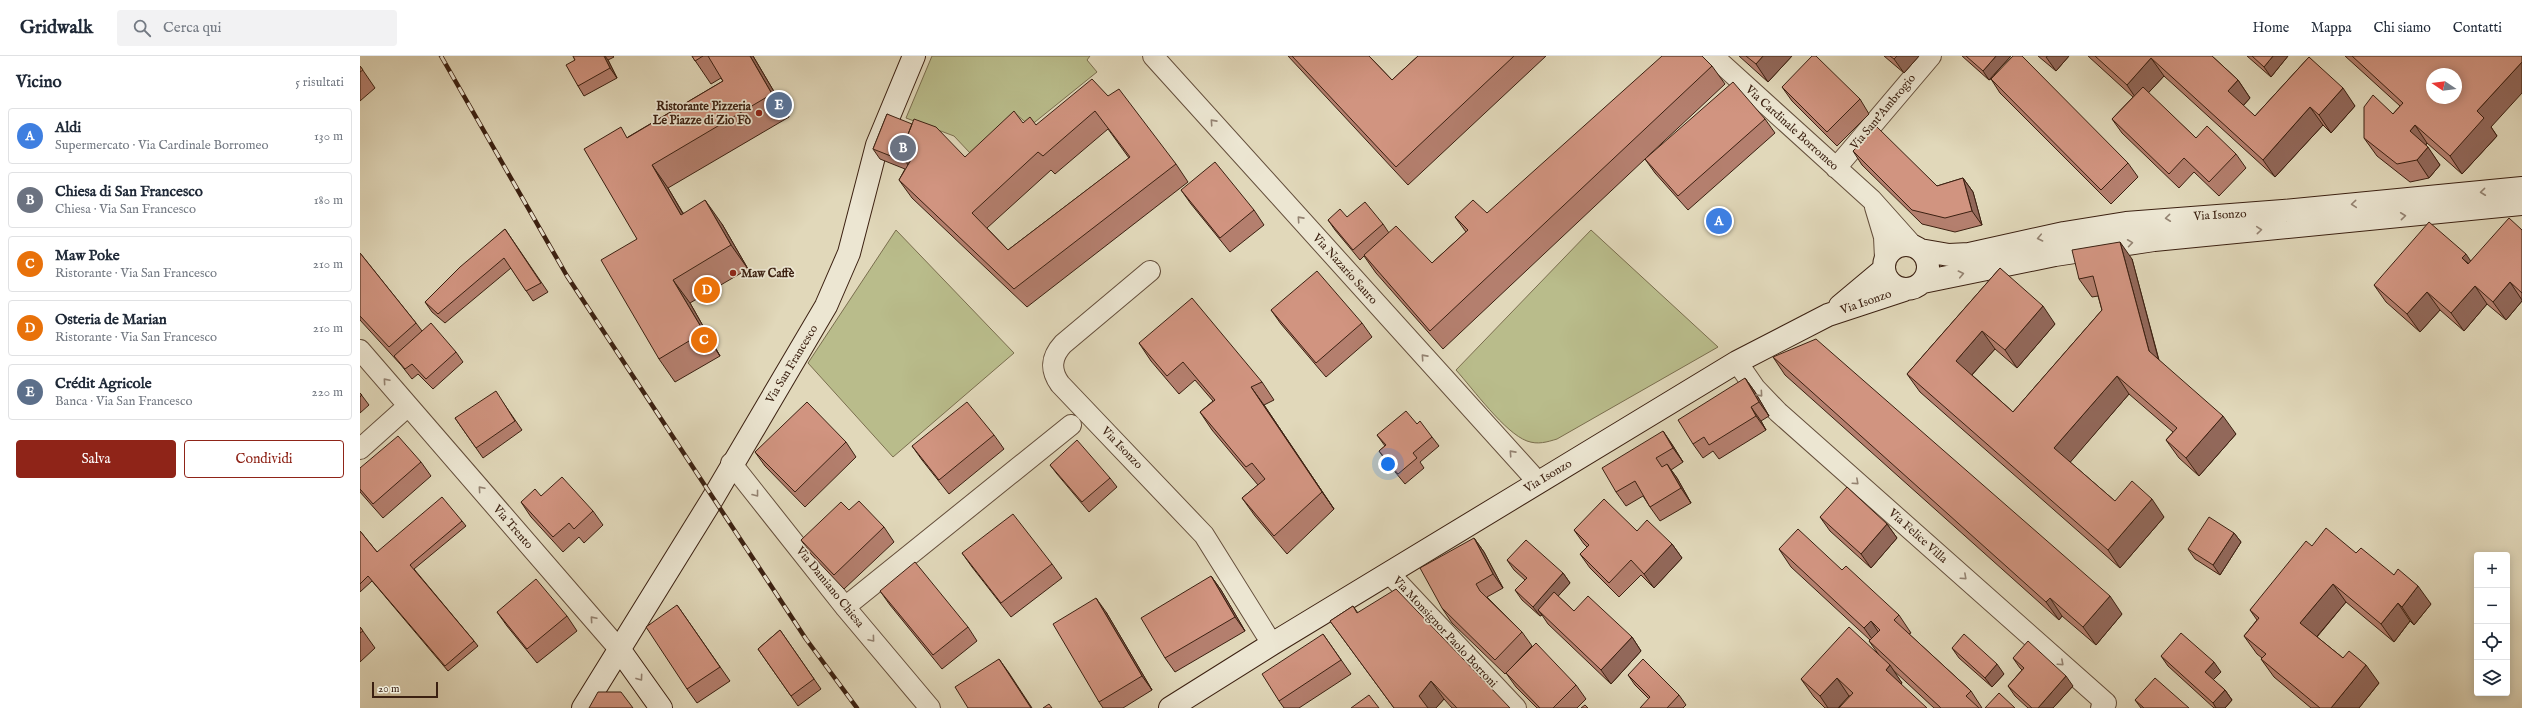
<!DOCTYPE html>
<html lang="it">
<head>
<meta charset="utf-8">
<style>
  body { margin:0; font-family:"IM FELL English",serif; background:#f2f2f3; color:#1f2937 }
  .controls { position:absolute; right:12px; bottom:12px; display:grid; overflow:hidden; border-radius:4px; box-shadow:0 2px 10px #0003 }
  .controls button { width:36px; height:36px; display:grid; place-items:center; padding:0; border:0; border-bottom:1px solid #e0e1e3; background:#fff; color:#1f2937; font:20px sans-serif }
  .compass { position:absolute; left:2066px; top:12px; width:36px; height:36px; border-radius:50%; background:#fff; box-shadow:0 2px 10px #0003; rotate:283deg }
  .scale { position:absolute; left:12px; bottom:10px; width:66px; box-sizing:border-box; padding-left:4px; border:2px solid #3b2011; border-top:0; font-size:11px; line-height:14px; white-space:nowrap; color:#3b2011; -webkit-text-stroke:3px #ece6d2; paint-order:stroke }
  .you { position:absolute; left:1028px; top:408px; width:14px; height:14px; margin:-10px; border:3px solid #fff; border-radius:50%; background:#1a73e8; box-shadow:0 0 0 6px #1a73e833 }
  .badge { display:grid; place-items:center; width:26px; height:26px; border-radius:50%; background:#8f2418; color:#fff; font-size:13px; font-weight:700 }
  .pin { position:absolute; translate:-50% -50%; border:2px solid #fff; box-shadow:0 1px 4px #0006 }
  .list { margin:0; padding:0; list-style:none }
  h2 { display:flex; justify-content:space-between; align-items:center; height:52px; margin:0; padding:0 16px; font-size:17px }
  h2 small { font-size:13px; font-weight:400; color:#747a83 }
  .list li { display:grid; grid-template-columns:26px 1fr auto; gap:12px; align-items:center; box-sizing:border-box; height:56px; margin:0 8px 8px; padding:0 8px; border:1px solid #e0e1e3; border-radius:4px }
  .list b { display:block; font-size:15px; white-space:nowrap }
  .list p { margin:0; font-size:13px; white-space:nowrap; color:#747a83 }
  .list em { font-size:13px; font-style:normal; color:#747a83 }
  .actions { display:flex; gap:8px; padding:12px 16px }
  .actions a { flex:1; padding:9px 0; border:1px solid #8f2418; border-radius:4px; text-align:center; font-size:14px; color:#8f2418 }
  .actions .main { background:#8f2418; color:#fff }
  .icon { flex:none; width:22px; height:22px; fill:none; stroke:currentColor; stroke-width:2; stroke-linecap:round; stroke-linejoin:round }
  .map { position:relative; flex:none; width:2162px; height:652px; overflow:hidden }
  header { display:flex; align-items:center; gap:24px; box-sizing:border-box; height:56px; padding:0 20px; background:#fff; border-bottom:1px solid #e0e1e3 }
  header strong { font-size:19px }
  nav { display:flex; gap:22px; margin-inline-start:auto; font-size:14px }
  .search { width:280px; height:36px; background:#f2f2f3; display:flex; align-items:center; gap:10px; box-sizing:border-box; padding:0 14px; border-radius:4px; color:#747a83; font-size:15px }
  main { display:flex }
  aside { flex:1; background:#fff }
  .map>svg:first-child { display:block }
  .green { fill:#b9bc8b; stroke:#7a6e4e }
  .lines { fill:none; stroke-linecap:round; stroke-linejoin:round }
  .street-casing { stroke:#644e3b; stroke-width:22 }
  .secondary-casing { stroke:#3b2011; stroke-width:24 }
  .street { stroke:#ece6d2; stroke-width:20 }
  .secondary { stroke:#ece6d2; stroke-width:22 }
  .rail-casing { stroke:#3b2011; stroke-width:4.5 }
  .rail { stroke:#ece6d2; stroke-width:3; stroke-dasharray:9; stroke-linecap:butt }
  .wall { fill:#b47f6e; stroke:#3b2011; fill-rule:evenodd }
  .shaded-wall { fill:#92685a; stroke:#3b2011 }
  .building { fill:#d19480; stroke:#3b2011; fill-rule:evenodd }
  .oneway { stroke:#948372 }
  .poi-dot { fill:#8f2418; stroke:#ece6d2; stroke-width:1.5 }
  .labels { text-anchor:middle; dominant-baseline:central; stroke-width:3.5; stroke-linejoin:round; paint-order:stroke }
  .poi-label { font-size:12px; font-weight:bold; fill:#3b2011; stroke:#ece6d2; text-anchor:end }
  .street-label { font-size:12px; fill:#3b2011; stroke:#ece6d2 }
</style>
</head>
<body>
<header>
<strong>Gridwalk</strong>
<div class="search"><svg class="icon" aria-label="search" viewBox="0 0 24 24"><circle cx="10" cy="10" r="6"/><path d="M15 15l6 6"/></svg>Cerca qui</div>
<nav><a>Home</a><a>Mappa</a><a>Chi siamo</a><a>Contatti</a></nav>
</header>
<main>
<aside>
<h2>Vicino<small>5 risultati</small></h2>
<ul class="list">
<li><span class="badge" style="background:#3f7fe0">A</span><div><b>Aldi</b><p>Supermercato · Via Cardinale Borromeo</p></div><em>130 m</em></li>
<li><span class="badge" style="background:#6b7280">B</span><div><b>Chiesa di San Francesco</b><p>Chiesa · Via San Francesco</p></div><em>180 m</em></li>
<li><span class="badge" style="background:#e8710a">C</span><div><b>Maw Poke</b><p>Ristorante · Via San Francesco</p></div><em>210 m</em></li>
<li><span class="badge" style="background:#e8710a">D</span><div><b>Osteria de Marian</b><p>Ristorante · Via San Francesco</p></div><em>210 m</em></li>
<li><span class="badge" style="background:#5c6f8a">E</span><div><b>Crédit Agricole</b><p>Banca · Via San Francesco</p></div><em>220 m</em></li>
</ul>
<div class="actions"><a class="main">Salva</a><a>Condividi</a></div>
</aside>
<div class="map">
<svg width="2162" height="652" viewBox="0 0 2162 652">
  <rect width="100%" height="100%" fill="#e1d8ba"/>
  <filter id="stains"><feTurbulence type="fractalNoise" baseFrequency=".005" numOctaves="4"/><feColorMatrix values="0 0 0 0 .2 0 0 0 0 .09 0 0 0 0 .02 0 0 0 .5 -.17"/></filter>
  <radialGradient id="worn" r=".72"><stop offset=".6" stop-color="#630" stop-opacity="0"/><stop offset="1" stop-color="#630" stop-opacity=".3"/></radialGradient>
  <path class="green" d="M572,0H730L727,4L737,16L670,70L656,58L610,97L594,80L546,62Z
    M536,174L654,297L533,401L448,307Z
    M1231,174L1358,291L1197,383C1187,386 1178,389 1167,385C1145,377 1113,333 1096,314Z"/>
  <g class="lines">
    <defs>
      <path id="street" d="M793,0L1178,426
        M1353,0L1512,144L1554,191
        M1476,112L1571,0
        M1515,151L1524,181L1525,202
        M790,215L703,288C691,301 690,314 700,328L844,479L912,588
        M0,294L259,593
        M1377,306L1395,332L1418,356L1746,647L1741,652
        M0,393L48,350
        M371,407L485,551L570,652
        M1029,517L1156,652
        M485,551L711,369"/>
      <path id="secondary" d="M1524 211a22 22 0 1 1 44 0a22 22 0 1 1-44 0Z
        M1560,194L1589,199L1609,198L1704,177L1766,167L1923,155L2162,132
        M1563,226L1695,199L1794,184L2162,148
        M1480,250L1523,214
        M259,593L301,652
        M223,652L353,442L466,250L489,197L517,89L554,0
        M810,652L912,588L1377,306L1468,259L1544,234"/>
    </defs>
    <use href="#street" class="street-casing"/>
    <use href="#secondary" class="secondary-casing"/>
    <use href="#street" class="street"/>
    <use href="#secondary" class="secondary"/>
    <defs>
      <path id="rail" d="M81,0L207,220L446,583L497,652"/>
    </defs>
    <use href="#rail" class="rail-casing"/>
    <use href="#rail" class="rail"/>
  </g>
  <path class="wall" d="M213,0H253L254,1L248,4L257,22L224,40L218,30L215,4Z
    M332,0H393L429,61L308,132L323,157L362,168L388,213L330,247L360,300L315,326L299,303L277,183L268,81L363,25L361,22L351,28Z
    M928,0H1009L1032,24L1058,0H1186L1048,129Z
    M1379,0H1432L1408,26Z
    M1524,0H1559L1544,17Z
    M1602,0H1651L1634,19L1768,107L1778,121L1751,148L1640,37L1631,23L1629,24Z
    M1678,0H1709L1696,15Z
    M1728,0H1852L1878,24L1890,42L1883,50L1895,60L1949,1L1995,50L1971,77L1963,69L1915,121L1804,20L1788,37L1836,82L1876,98L1886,112L1859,140L1834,116L1819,132L1762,77L1752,63L1773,41Z
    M1887,0H1928L1911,21Z
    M1985,0H2162L2131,71L2137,80L2102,118L2067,87L2066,89L2080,109L2069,122L2050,126L2017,100L2004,82L2033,58L2040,50Z
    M0,10L15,32L0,45Z
    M1352,10L1365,28L1287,101L1405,63L1415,77L1328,154L1295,117L1285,103L1083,293L1016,217L1004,200L1000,204L975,174L968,164L987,161L1023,168L1029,177L1072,207L1106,176L1095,161L1127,157Z
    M1422,31L1500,43L1509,58L1477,90L1432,45Z
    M748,40L816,108L828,126L667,251L552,142L539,124L545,113L520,103L513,93L527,58L605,101L663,67L676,69ZM748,73L769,102L648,194L627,172L691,114L695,118Z
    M1493,95L1577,130L1603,122L1613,136L1622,169L1595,176L1562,168L1502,109Z
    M821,134L894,154L904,169L870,196L831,148Z
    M145,173L188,236L173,245L151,212L85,267L72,256L65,246Z
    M2162,174V245L2146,264L2127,248L2104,275L2080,254L2060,276L2026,246L2014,229L2111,205Z
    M0,197L56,267L62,275L96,296L103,306L73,333L58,318L52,323L41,309L0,264Z
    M1772,203L1799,304L1876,378L1839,420L1819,402L1806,384L1813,376L1769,338L1710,406L1755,445L1804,461L1760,512L1560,336L1547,318L1640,212L1695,268L1657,312L1635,293L1612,319L1653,356L1742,254L1738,240L1732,241L1719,223Z
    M911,254L1002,267L1012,281L966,321L921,268Z
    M779,287L902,326L914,344L904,349L974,453L927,498L895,460L882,442L898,429L852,374L840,356L853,345L835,324L819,338L791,305Z
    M1413,301L1762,558L1736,589L1702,560L1699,564L1425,319Z
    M1385,322L1395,336L1409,360L1401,365L1406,374L1359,403L1353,395L1343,402L1333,388Z
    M0,337L9,349L0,357Z
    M142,345L162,374L123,402L95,362Z
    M1057,368L1072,381L1079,390L1060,406L1064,412L1045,428L1026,405L1019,395L1025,390L1017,379Z
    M1303,375L1313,390L1323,406L1311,414L1317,422L1331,447L1300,465L1290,451L1283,440L1266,450L1256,436Z
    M634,379L644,393L589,438L562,404L552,390Z
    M486,386L496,401L445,451L405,410L395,396Z
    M61,406L71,420L23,462L0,436V412Z
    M690,409L750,422L757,431L729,456L697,418Z
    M161,446L233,455L243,469L224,487L219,481L203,496L171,461Z
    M489,454L524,471L534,486L484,533L451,498L441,484Z
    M1460,461L1527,468L1537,482L1511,512L1470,475Z
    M102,465L106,470L54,513L114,585L118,590L88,615L12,525L0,536V475L17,496Z
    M1214,474L1277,475L1312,488L1322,502L1294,532L1281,519L1259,541L1230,512L1220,498L1227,491L1224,488Z
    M1874,477L1881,486L1860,519L1835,503L1828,493Z
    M1114,482L1124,496L1143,532L1127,541L1162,576L1172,590L1152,611L1216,629L1226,643L1217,652H1177L1156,631L1146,617L1145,618L1092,567L1082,552Z
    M1952,490L2034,519L2071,548L2054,569L2050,565L2034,586L1986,546L1957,581L1983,602L2019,627L1999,652H1951L1914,621L1901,603L1902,602L1897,598L1884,580L1897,564L1890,554Z
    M1419,493L1482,514L1539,559L1551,577L1549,578L1611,635L1622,652H1574L1532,613L1542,627L1541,628L1489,640L1478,652H1465L1454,641L1441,623L1519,599L1509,585L1510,584L1431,511Z
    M602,497L692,508L702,522L651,561L612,511Z
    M1147,504L1203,517L1210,527L1198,540L1214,555L1272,581L1281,595L1251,628L1188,568L1182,559L1180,560L1162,544L1155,534L1165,524L1154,514Z
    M851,520L861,534L885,575L815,616L805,602Z
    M520,535L608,571L617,585L582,613L530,549Z
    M317,549L370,625L337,647L327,633Z
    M993,550L998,557L1150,652H1092L1084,643L1076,652H1034L970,565Z
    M137,556L207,560L217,575L177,607L147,570Z
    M746,556L792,634L763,652H743L739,646Z
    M0,571L15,592L0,606Z
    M420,574L461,633L438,650L398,593Z
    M963,578L991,618L939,652H924L919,645Z
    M1592,592L1644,618L1632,631L1599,602Z
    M1801,600L1861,616L1853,624L1865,634L1872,644L1865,652H1854L1808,610Z
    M1653,602L1713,630L1693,652H1668L1655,640L1648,630L1662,614L1660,612Z
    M1268,619L1319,639L1326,649L1323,652H1280L1289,643L1275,629Z
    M1775,644L1829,652H1781Z"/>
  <path class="shaded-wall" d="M244,0H245L248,4L257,22L250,12Z
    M390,0H393L429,61L412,38Z
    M1403,0H1432L1408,26L1396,8Z
    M1537,0H1559L1544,17L1534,3Z
    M1636,0H1651L1629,24L1623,15Z
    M1688,0H1709L1696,15L1686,1Z
    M1913,0H1928L1911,21L1904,11Z
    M1791,2L1804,20L1779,47L1767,29Z
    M2162,6V37L2131,71L2137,80L2102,118L2090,100L2117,55Z
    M1878,24L1890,42L1880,53L1868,35Z
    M1983,32L1995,50L1971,77L1959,59Z
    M1950,51L1963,69L1915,121L1903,104Z
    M2055,69L2067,87L2062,93L2050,75Z
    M2068,91L2080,109L2069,122L2057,104Z
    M548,99L555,109L553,116L546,106Z
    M292,109L308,132L337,182L321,159Z
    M1603,122L1613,136L1622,169L1612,155Z
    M345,144L362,168L388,213L371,189Z
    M1760,186L1772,203L1801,313L1789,295Z
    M2106,198L2118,216L2102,202Z
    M313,224L330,247L360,300L344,276Z
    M2150,226L2162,244V245L2146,264L2133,246Z
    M2115,230L2127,248L2104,275L2091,257Z
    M2067,236L2080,254L2060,276L2047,258Z
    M1683,250L1695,268L1657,312L1645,294Z
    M1622,275L1635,293L1608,323L1596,305Z
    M1757,320L1769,338L1707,410L1694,392Z
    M1385,322L1395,336L1409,360L1399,346Z
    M891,331L904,349L974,453L962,436Z
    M1391,351L1401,365L1406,374L1396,360Z
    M1863,360L1876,378L1839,420L1826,402Z
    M1303,375L1313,390L1323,406L1313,392Z
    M1307,408L1317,422L1331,447L1321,432Z
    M1792,443L1804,461L1760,512L1748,494Z
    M1527,468L1537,482L1511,512L1501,498Z
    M1874,477L1881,486L1860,519L1853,509Z
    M1114,482L1124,496L1143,532L1133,518Z
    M1312,488L1322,502L1294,532L1284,518Z
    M1203,517L1210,527L1182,558L1178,554L1182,559L1180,560L1173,551Z
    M851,520L861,534L885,575L875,561Z
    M1973,528L1986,546L1953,585L1940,567Z
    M2058,530L2071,548L2054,569L2042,551Z
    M1750,540L1762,558L1736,589L1723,571Z
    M736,542L746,556L792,634L782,620Z
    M1690,542L1702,560L1699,564L1686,546Z
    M2038,547L2050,565L2034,586L2021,568Z
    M1511,565L1523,583L1517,590L1504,572Z
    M1272,581L1281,595L1251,628L1241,614Z
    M639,603L649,617L672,652H671Z
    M1854,606L1861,616L1851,626L1845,616Z
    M1637,608L1644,618L1632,631L1625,622Z
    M1530,609L1542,627L1538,632L1526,614Z
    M2006,609L2019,627L1999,652H1971Z
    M1706,620L1713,630L1693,652H1678Z
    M1477,622L1489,640L1478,652H1468L1460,640Z
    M1071,625L1084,643L1076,652H1067L1059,640Z
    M1865,634L1872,644L1865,652H1856L1853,647Z"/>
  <path class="building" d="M213,0H244L250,12L218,30L206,9L215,4Z
    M332,0H343L335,5Z
    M348,0H390L412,38L292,109L321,159L345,144L371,189L313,224L344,276L299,303L241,204L277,183L224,93L261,71L267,82L363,25Z
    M932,0H1009L1032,24L1058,0H1154L1036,111Z
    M1302,0H1342L1352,10L1070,275L1004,199L1036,170L1072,207L1108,174L1095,161L1113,144L1127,157Z
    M1386,0H1403L1396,8Z
    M1452,0H1456L1500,43L1467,76L1422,31Z
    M1530,0H1537L1534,3Z
    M1606,0H1636L1623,15Z
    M1653,0H1662L1768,107L1741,134L1631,23Z
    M1735,0H1852L1878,24L1868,35L1895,60L1949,1L1983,32L1959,59L1950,51L1903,104L1791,2L1767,29Z
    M1892,0H1913L1904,11Z
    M1992,0H2162V6L2117,55L2124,62L2090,100L2055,69L2050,75L2068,91L2057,104L2037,108L2004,82V51L2013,39L2033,58L2043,47ZM2072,18H2096V42H2072Z
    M0,10L3,14L0,16Z
    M732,23L748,40L759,33L816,108L654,233L539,124L555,97L543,91L554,63L576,71L605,101L654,55L663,67L670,61L676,69ZM735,55L770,101L648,194L612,157L678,96L683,100Z
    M1373,26L1405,63L1318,140L1285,103Z
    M1783,31L1836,82L1847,70L1876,98L1849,126L1824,102L1809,118L1752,63Z
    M527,58L552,68L543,91L548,99L546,106L513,93Z
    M1517,71L1577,130L1603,122L1612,155L1585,162L1552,154L1493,95Z
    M855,106L894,154L860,182L821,134Z
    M1005,146L1023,168L993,194L968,164L980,153L987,161Z
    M2149,162L2162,174V237L2150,226L2133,246L2115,230L2091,257L2067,236L2047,258L2014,229L2069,166L2106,198L2102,202L2108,208Z
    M145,173L181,227L166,235L144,202L78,258L65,246L100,211Z
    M1760,186L1789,295L1863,360L1826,402L1806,384L1817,372L1757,320L1694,392L1755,445L1772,425L1792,443L1748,494L1547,318L1640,212L1683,250L1645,294L1622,275L1596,305L1653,356L1742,254L1733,220L1719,223L1712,194Z
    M0,197L56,267L29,291L0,260Z
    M957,215L1002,267L956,307L911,254Z
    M832,242L902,326L891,331L962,436L914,480L882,442L905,423L892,407L886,411L840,356L855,344L823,306L807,320L779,287Z
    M71,267L96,296L66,323L52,308L45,313L34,300Z
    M1456,283L1750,540L1723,571L1690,542L1686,546L1413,301Z
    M1385,322L1399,346L1391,351L1396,360L1349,389L1344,381L1333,388L1318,364Z
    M136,335L155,365L116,392L95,362Z
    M0,337L2,339L0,341Z
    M447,346L486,386L435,436L395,396Z
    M607,346L634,379L579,424L552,390Z
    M1046,355L1057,368L1060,365L1072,381L1053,397L1057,402L1038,418L1019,395L1026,389L1017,379Z
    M1303,375L1313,392L1296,402L1302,411L1307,408L1321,432L1290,451L1275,425L1256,436L1242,412Z
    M38,380L61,406L13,448L0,433V412Z
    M717,384L750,422L722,446L690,409Z
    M202,421L233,455L214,473L209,467L193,481L161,446L175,433L181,440Z
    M1487,431L1527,468L1501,498L1460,461Z
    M82,441L102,465L50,509L114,585L85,610L8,520L0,528V475L17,496Z
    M1244,443L1277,475L1287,464L1312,488L1284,518L1271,504L1249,527L1220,498L1229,489L1214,474Z
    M499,445L524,471L474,519L441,484L481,446L489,454Z
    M653,458L692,508L641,547L602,497Z
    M1849,461L1874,477L1853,509L1828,493Z
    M1966,472L1996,497L2001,492L2034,519L2038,513L2058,530L2042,551L2038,547L2021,568L1973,528L1940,567L1983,602L1989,595L2006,609L1971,652H1960L1901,603L1906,598L1884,580L1899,562L1890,554L1946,485L1952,490Z
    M1438,473L1482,514L1486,510L1539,559L1534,564L1611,635L1606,640L1619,652H1581L1509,585L1520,574L1511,565L1504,572L1419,493Z
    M1114,482L1133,518L1116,528L1120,535L1162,576L1135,604L1082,552L1060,512Z
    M1166,484L1203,517L1173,551L1155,534L1167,522L1147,504Z
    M555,506L608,571L573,599L520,535Z
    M851,520L875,561L805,602L781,562Z
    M176,523L207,560L167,593L137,556Z
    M1036,533L1150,652H1097L1071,625L1059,640L1068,652H1034L970,565L993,550L997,557Z
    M1194,536L1214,555L1228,540L1272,581L1241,614L1178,554Z
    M736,542L782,620L739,646L693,568Z
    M317,549L360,611L327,633L286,571Z
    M0,571L3,575L0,577Z
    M1489,571L1530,609L1526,614L1567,652H1479L1493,637L1477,622L1460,640L1441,623Z
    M420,574L454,623L431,640L398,593Z
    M1821,577L1854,606L1845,616L1865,634L1853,647L1801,600Z
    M963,578L981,604L919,645L902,618Z
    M1604,578L1637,608L1625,622L1592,592Z
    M1668,585L1706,620L1678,652H1672L1648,630L1664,612L1653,602Z
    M1176,587L1216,629L1193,652H1180L1146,617Z
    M639,603L671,652H608L595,631Z
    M1283,603L1319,639L1307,652H1280L1290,641L1268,619Z
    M1795,622L1829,652H1784L1775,644Z
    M238,636H261L273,652H229Z
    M1639,637L1655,652H1625Z
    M1009,639L1019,652H991Z
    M689,648L692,652H683Z
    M1225,649L1228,652H1221Z"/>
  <defs><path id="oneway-chevron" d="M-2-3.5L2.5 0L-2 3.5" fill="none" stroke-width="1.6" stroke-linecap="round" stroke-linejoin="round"/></defs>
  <g class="oneway">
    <use href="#oneway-chevron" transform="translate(853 66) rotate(-132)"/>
    <use href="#oneway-chevron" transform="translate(2123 136) rotate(174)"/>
    <use href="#oneway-chevron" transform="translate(1994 148) rotate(175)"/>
    <use href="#oneway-chevron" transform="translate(2043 160) rotate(-6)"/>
    <use href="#oneway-chevron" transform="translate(1808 162) rotate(174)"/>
    <use href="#oneway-chevron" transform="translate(940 163) rotate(-132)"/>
    <use href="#oneway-chevron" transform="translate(1899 174) rotate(-5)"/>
    <use href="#oneway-chevron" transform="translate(1680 182) rotate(168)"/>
    <use href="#oneway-chevron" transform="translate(1770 187) rotate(-8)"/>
    <use href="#oneway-chevron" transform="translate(1601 218) rotate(-12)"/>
    <use href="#oneway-chevron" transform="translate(1064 301) rotate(-132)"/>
    <use href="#oneway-chevron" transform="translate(26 325) rotate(-131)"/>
    <use href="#oneway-chevron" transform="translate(1400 338) rotate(49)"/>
    <use href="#oneway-chevron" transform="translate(1152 397) rotate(-132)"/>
    <use href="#oneway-chevron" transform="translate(1496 426) rotate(42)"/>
    <use href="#oneway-chevron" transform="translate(121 433) rotate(-131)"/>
    <use href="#oneway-chevron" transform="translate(396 438) rotate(52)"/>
    <use href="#oneway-chevron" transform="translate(1604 521) rotate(42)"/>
    <use href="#oneway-chevron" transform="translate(233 563) rotate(-131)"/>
    <use href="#oneway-chevron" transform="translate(512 583) rotate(50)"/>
    <use href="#oneway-chevron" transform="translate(1701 607) rotate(42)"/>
    <use href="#oneway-chevron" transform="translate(280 622) rotate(54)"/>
  </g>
  <g class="poi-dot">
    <circle cx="399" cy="57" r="4"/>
    <circle cx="373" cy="217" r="4"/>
  </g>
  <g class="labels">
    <g class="poi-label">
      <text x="391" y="50">Ristorante Pizzeria<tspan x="391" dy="14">Le Piazze di Zio Fò</tspan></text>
      <text x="381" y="217" text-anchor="start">Maw Caffè</text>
    </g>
    <g class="street-label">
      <text transform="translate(1523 56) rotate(-50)">Via Sant'Ambrogio</text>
      <text transform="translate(1432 72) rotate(42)">Via Cardinale Borromeo</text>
      <text transform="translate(1860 159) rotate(-3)">Via Isonzo</text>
      <text transform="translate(985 213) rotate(48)">Via Nazario Sauro</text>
      <text transform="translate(1506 246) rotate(-19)">Via Isonzo</text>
      <text transform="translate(432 308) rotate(-59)">Via San Francesco</text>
      <text transform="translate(762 392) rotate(46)">Via Isonzo</text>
      <text transform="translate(1188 420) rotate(-31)">Via Isonzo</text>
      <text transform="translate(153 471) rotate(49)">Via Trento</text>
      <text transform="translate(1558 480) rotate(42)">Via Felice Villa</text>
      <text transform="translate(470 531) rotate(51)">Via Damiano Chiesa</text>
      <text transform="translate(1085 576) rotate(47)">Via Monsignor Paolo Borroni</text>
    </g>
  </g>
  <rect width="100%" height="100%" filter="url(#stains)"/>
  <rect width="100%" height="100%" fill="url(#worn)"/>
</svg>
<div class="controls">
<button>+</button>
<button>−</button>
<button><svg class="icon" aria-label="locate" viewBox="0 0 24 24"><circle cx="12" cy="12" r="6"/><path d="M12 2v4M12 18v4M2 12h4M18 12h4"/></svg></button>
<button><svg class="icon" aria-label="layers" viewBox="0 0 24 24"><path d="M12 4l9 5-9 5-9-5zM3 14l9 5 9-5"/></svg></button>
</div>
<svg class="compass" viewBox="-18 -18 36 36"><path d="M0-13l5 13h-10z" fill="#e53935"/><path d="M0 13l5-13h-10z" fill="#747a83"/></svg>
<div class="scale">20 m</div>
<div class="you"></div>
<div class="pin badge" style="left:1359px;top:165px;background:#3f7fe0">A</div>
<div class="pin badge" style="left:543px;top:92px;background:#6b7280">B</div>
<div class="pin badge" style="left:344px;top:284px;background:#e8710a">C</div>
<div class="pin badge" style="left:347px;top:234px;background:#e8710a">D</div>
<div class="pin badge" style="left:419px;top:49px;background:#5c6f8a">E</div>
</div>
</main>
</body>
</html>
